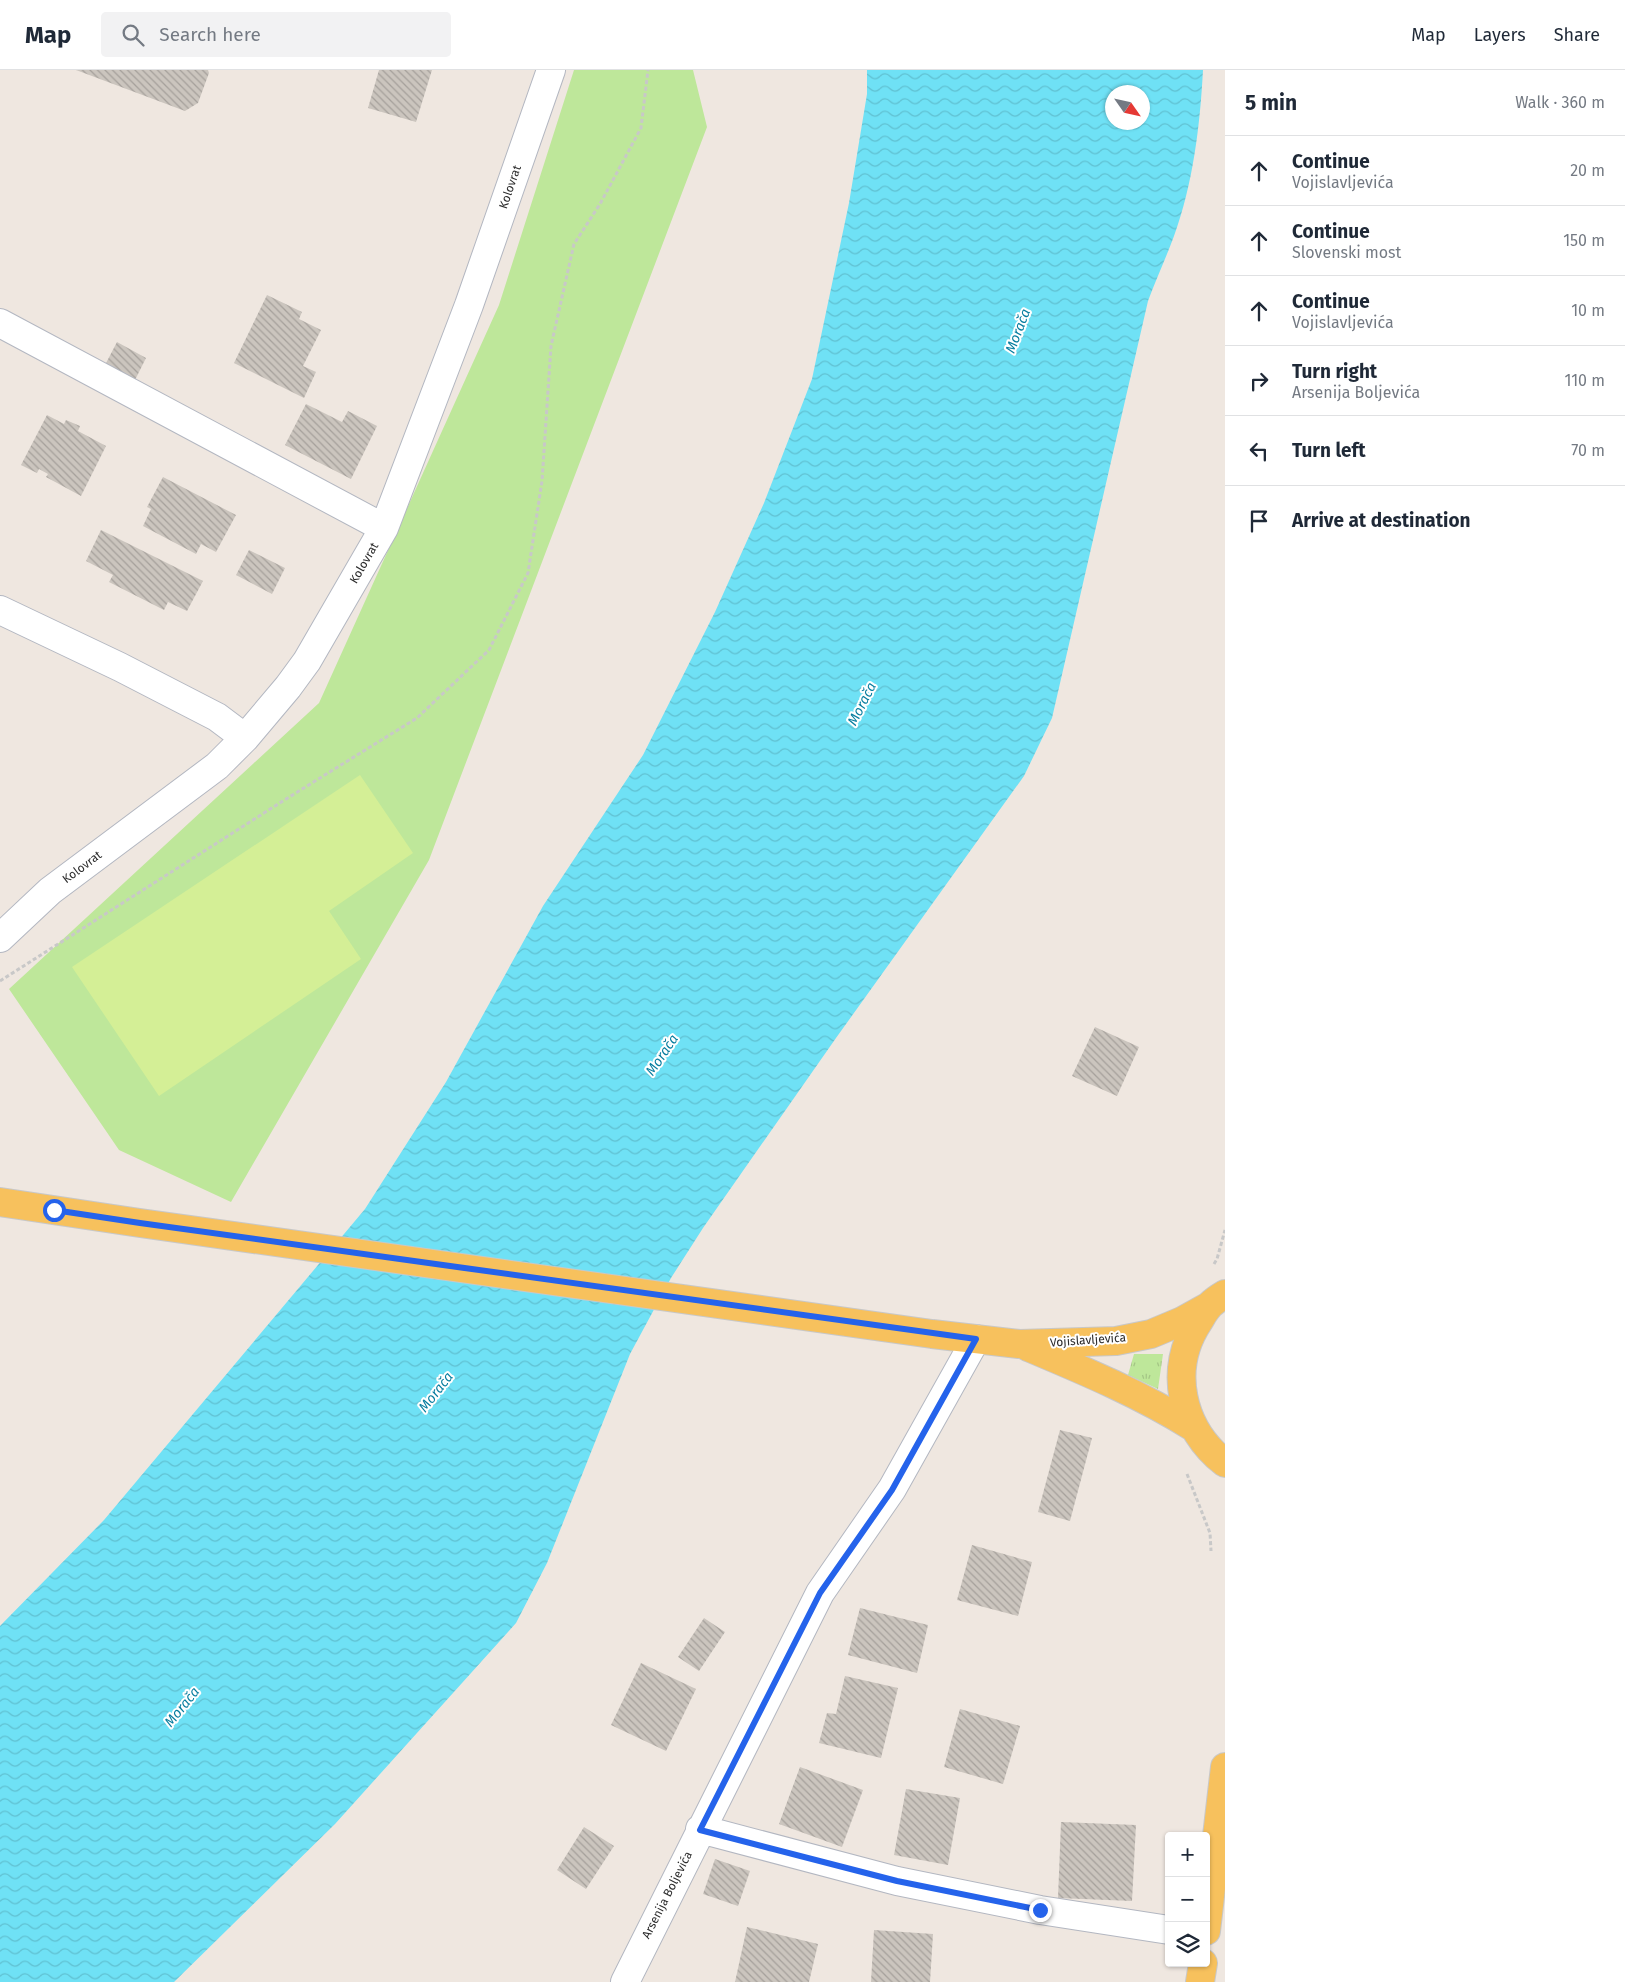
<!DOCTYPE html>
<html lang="en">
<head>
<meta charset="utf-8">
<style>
  body { margin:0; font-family:"Fira Sans",sans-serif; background:#f2f2f3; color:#1f2937 }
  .controls { position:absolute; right:15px; bottom:15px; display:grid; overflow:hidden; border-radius:5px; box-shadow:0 1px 4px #0004 }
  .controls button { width:45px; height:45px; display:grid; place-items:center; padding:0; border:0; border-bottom:1px solid #e0e1e3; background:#fff; color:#1f2937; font:25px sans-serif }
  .compass { position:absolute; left:1105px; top:15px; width:45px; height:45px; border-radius:50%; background:#fff; box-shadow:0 1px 4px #0004; rotate:124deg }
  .stop { position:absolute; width:15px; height:15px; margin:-11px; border:4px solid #2563eb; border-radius:50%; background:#fff }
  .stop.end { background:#2563eb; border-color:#fff; box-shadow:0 1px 5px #0008 }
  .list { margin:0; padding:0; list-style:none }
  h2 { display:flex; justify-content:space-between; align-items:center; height:65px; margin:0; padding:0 20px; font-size:21px }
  h2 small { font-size:16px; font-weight:400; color:#747a83 }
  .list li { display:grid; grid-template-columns:32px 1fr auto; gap:15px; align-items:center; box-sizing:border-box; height:70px; padding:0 20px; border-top:1px solid #e0e1e3 }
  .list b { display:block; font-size:19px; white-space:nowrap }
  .list p { margin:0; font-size:16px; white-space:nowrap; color:#747a83 }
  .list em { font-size:16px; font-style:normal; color:#747a83 }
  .icon { flex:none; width:28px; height:28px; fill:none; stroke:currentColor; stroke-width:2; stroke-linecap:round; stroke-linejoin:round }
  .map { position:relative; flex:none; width:1225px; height:1912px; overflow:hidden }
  header { display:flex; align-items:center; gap:30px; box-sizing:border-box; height:70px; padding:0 25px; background:#fff; border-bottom:1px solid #e0e1e3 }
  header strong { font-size:24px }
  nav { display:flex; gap:28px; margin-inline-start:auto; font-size:18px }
  .search { width:350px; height:45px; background:#f2f2f3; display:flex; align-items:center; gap:12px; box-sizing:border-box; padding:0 18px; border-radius:5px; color:#747a83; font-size:19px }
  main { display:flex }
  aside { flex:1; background:#fff }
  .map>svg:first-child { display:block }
  .grass { fill:url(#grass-tufts) }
  .park { fill:#bee79a }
  .pitch { fill:#d4ef96 }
  .water { fill:url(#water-waves); fill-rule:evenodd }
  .building { fill:url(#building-back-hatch) }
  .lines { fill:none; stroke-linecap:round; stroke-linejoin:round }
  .minor-casing { stroke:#b3b7c1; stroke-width:30 }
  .major-casing { stroke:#c8c8c8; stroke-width:30 }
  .path { stroke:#c8c8c8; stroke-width:3; stroke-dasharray:4 2.5; stroke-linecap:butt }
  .minor { stroke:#fff; stroke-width:28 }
  .major { stroke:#f7c15d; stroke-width:28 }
  .route { stroke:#2563eb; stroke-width:6 }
  .labels { text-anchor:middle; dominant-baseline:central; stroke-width:4; stroke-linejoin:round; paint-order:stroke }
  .street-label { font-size:12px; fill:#2d2d2d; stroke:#fff }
  .water-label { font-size:14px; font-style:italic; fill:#087ea0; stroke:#fff }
</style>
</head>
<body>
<header>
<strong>Map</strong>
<div class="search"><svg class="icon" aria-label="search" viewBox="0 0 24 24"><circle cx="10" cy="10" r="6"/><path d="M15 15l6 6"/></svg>Search here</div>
<nav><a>Map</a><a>Layers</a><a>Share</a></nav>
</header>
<main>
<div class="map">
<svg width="1225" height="1912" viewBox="0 0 1225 1912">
  <defs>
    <pattern id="grass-tufts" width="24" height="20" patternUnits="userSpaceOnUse" patternTransform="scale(1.25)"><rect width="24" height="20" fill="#bee79a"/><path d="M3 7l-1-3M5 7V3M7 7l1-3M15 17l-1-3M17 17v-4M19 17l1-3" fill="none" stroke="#a4c685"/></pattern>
    <pattern id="water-waves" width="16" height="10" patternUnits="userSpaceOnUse" patternTransform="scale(1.25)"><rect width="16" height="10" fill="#6fe1f5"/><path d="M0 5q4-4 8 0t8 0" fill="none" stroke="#60c1d2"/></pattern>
    <pattern id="building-back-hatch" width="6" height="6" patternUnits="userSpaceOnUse" patternTransform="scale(1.25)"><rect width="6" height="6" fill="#cbc5be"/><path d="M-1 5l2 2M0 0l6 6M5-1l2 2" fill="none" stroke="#a5a09b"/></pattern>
  </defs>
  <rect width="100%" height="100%" fill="#efe7e0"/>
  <path class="grass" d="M1134,1284H1163L1158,1319L1128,1305Z"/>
  <path class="park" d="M574,0H693L707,57L429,790L231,1132L119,1080L9,919L319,633L499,235Z"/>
  <path class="pitch" d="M360,705L413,783L329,841L361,889L159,1026L72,897Z"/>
  <path class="water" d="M867,0H1203C1200,56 1193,114 1174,166C1166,188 1156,209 1148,231L1052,648L1024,706L836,968L703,1158L671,1208L630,1284L547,1493L516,1553L335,1754L174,1912H0V1556L104,1450L365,1139L446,1012L543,836L643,685L715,542L764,433L812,309L849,133L867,24ZM1112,22H1142V52H1112Z"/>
  <path class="building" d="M76,0H208L209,3L198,33L185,41Z
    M379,0H432L416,52L368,38Z
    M267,225L302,242L299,249L321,260L303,296L316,302L304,328L234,293Z
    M117,272L146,288L135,310L105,295Z
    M306,334L342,352L348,341L377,356L351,409L285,375Z
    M47,345L64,354L66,350L80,356L78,361L106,376L81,426L46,407L48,404L39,399L37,403L21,395Z
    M163,407L236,445L216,482L201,474L196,484L143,456L151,439L147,437Z
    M101,460L203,511L187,541L168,532L164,540L109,512L113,505L86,491Z
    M249,480L285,498L272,524L236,505Z
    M1095,957L1139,977L1117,1026L1072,1006Z
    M1060,1360L1092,1368L1070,1451L1038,1442Z
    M972,1475L1032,1492L1018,1546L957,1530Z
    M860,1538L928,1555L917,1603L848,1585Z
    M704,1548L725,1562L699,1601L678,1587Z
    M641,1593L696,1619L666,1681L611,1655Z
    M845,1606L898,1618L881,1688L819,1673L827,1643L836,1644Z
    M960,1639L1020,1656L1003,1714L944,1697Z
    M800,1697L863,1720L842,1777L779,1754Z
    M906,1719L960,1728L948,1795L894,1785Z
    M1061,1752L1136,1755L1132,1831L1058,1828Z
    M584,1757L614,1776L586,1819L557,1800Z
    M715,1789L750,1801L738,1836L703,1824Z
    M747,1857L818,1874L809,1912H735Z
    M874,1860L933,1864L930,1912H871Z"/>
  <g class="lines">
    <defs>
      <path id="minor" d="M0,253L384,458
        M0,540L120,597L217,647L245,668
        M0,868L50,821L217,696L245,668L288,617L307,591L384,458L469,235L551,0
        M700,1759L897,1811L1040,1840L1169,1860
        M625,1912L820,1523L892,1419L976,1269"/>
      <path id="major" d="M0,1132L140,1153L932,1264L1019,1274L1116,1271L1151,1264L1182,1251L1209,1236
        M1225,1224C1220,1227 1214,1231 1210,1235C1205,1240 1202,1246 1199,1251C1167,1299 1181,1359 1225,1393
        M1028,1277C1085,1301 1140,1324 1193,1357
        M1206,1861L1225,1697
        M1200,1912L1203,1893"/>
    </defs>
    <use href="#minor" class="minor-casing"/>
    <use href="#major" class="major-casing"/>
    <path class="path" d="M0,911L286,729L417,648L489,580L528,503L542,411L551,276L574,174L600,134L641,58L648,0
      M1214,1194L1217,1189L1225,1160
      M1187,1404L1210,1463L1211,1481"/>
    <use href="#minor" class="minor"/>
    <use href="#major" class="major"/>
  </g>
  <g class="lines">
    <path class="route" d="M54,1140L140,1153L976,1269L892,1420L820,1523L700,1760L897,1811L1040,1840"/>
  </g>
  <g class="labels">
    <g class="street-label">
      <text transform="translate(510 117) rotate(-71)">Kolovrat</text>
      <text transform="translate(364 493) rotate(-60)">Kolovrat</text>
      <text transform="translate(82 797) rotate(-37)">Kolovrat</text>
      <text transform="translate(1088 1270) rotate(-4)">Vojislavljevića</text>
      <text transform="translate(667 1825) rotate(-63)">Arsenija Boljevića</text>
    </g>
    <g class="water-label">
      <text transform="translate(1018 261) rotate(-69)">Morača</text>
      <text transform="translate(862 634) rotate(-63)">Morača</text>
      <text transform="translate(662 985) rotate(-56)">Morača</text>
      <text transform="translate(436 1322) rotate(-52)">Morača</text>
      <text transform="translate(182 1637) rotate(-51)">Morača</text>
    </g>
  </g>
</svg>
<div class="controls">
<button>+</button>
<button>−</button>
<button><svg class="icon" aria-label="layers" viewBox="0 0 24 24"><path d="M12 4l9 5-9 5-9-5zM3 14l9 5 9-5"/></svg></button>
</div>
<svg class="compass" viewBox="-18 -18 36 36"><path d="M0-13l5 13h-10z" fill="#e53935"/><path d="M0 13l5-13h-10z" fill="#747a83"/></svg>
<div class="stop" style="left:54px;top:1140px"></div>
<div class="stop end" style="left:1040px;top:1840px"></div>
</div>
<aside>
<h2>5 min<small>Walk · 360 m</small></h2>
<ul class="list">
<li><svg class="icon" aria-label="ahead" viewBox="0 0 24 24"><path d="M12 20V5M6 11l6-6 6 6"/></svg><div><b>Continue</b><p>Vojislavljevića</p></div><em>20 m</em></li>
<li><svg class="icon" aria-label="ahead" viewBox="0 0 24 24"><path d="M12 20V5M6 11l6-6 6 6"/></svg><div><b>Continue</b><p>Slovenski most</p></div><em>150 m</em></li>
<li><svg class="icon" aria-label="ahead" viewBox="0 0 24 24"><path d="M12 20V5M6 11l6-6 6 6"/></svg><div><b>Continue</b><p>Vojislavljevića</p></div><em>10 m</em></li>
<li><svg class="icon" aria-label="right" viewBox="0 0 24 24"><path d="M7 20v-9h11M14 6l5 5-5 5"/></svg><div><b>Turn right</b><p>Arsenija Boljevića</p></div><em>110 m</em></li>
<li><svg class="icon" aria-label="left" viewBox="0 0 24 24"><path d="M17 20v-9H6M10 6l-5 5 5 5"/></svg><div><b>Turn left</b></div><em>70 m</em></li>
<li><svg class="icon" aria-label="arrive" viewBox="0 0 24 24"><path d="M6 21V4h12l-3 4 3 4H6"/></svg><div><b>Arrive at destination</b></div></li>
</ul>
</aside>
</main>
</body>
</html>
